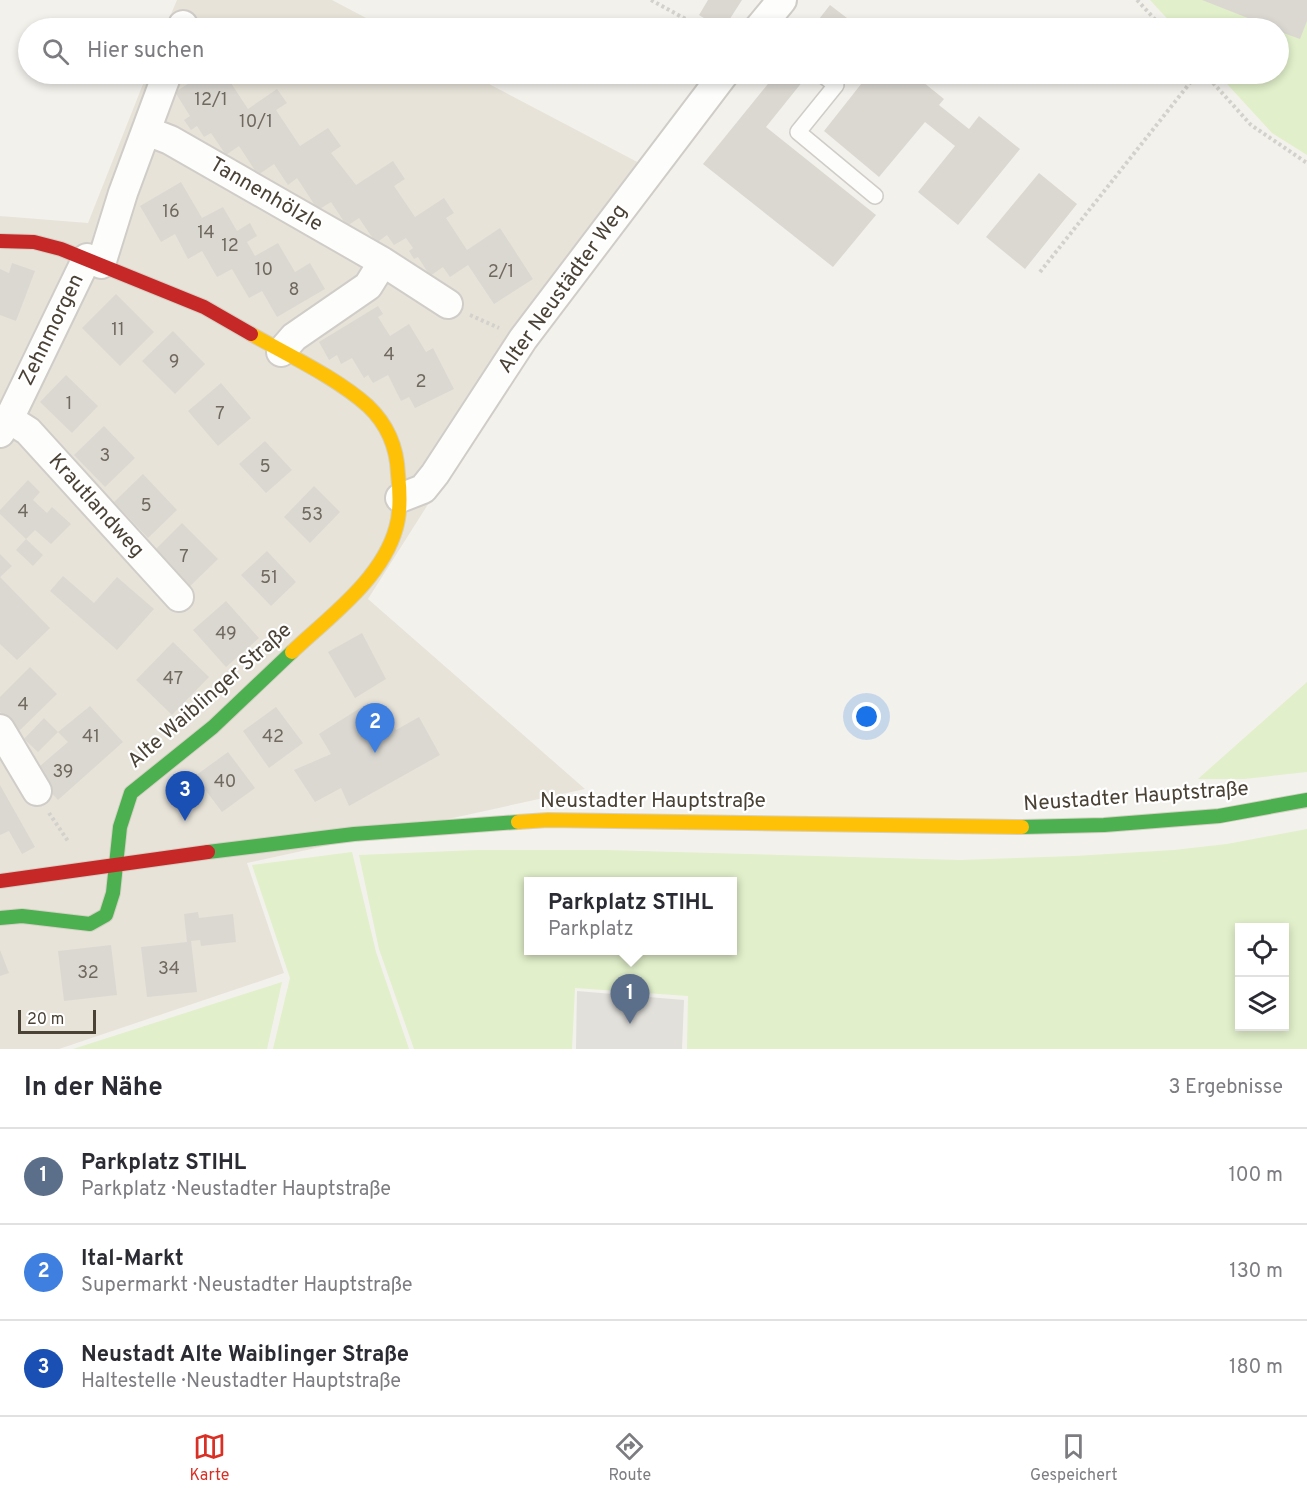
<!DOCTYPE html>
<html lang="de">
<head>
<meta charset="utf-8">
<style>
  body { margin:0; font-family:Overpass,sans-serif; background:#f7f7f7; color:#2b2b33 }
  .controls { position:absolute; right:18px; bottom:18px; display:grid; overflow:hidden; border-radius:0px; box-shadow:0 3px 9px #0003 }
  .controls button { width:54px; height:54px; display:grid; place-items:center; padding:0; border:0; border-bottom:2px solid #e1e1e2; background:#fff; color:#2b2b33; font:30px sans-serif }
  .scale { position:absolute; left:18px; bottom:15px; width:78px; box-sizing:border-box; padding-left:6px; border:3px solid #4b4236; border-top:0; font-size:16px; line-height:21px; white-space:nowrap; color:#4b4236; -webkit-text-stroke:4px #fff; paint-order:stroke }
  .you { position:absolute; left:867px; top:717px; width:21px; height:21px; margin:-15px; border:4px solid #fff; border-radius:50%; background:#1a73e8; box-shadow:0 0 0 9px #1a73e833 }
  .badge { display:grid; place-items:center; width:39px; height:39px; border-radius:50%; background:#d93025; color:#fff; font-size:20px; font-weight:700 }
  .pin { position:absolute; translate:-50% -50px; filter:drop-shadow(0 2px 3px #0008) }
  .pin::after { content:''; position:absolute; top:32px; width:21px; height:18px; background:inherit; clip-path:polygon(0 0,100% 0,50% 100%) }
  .popup { position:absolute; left:524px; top:877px; width:213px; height:78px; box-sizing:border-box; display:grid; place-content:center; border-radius:0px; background:#fff; filter:drop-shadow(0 2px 4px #0005); font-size:20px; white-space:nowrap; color:#7c7c81 }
  .popup b { font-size:22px; color:#2b2b33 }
  .popup::after { content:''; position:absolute; left:50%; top:100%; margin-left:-12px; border:12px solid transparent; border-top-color:#fff }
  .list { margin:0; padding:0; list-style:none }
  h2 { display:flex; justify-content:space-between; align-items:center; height:78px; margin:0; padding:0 24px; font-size:26px }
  h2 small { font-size:20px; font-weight:400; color:#7c7c81 }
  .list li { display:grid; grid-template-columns:39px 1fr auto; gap:18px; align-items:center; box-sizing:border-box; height:96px; padding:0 24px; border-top:2px solid #e1e1e2 }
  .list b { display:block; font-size:22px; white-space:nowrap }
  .list p { margin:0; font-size:20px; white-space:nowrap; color:#7c7c81 }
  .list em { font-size:20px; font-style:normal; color:#7c7c81 }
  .icon { flex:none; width:33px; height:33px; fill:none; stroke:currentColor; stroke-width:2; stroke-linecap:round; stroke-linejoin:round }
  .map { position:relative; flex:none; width:1307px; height:1049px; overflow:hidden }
  .search { position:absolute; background:#fff; box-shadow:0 3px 9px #0003; left:18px; right:18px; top:18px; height:66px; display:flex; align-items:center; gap:15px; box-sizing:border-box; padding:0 21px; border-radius:33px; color:#7c7c81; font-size:22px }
  .sheet { height:366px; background:#fff }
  nav { display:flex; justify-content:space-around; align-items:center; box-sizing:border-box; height:84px; border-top:2px solid #e1e1e2; background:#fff; font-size:16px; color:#7c7c81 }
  nav a { display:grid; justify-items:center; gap:3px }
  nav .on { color:#d93025 }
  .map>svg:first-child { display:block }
  .residential { fill:#e7e3d9 }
  .green { fill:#e1efca; fill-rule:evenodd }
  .parking { fill:#e2e0db }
  .building { fill:#dbd8d2 }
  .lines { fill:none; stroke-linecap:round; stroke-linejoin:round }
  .lane-casing { stroke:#d0cdc8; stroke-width:18 }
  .street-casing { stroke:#d0cdc8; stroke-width:32 }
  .fast-casing { stroke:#d5d0c3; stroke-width:16 }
  .slow-casing { stroke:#d5d0c3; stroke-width:16 }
  .jam-casing { stroke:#d5d0c3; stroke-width:16 }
  .path { stroke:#d3d1cb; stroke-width:4; stroke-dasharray:3 3; stroke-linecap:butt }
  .lane { stroke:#fdfdfc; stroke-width:15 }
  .street { stroke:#fdfdfc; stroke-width:28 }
  .fast { stroke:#4caf50; stroke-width:14 }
  .slow { stroke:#ffc107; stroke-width:14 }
  .jam { stroke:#c62828; stroke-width:14 }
  .labels { text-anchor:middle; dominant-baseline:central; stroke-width:4.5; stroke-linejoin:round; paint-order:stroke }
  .number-label { font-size:18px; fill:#70695f }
  .street-label { font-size:21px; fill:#4b4236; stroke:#fff }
</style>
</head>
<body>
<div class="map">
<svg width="1307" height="1049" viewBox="0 0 1307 1049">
  <rect width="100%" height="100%" fill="#f3f1ec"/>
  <path class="residential" d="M177,0H332L385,28H165Z
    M147,74H470L643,165L368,599L585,789L247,863L284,973L59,1049H0V216L88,223Z"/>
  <path class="green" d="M1150,0H1307V155L1272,133L1218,74H1278V28H1176Z
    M1307,682V772L1244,779H1198Z
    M1307,829V1049H687L688,996L575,988L572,1049H414L379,949L359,855L477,850H605L960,860L1075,856L1174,850L1227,844ZM528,882H732V950H528ZM1240,928H1284V1026H1240Z
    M352,852L376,952L409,1049H273L290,978L252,865Z
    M282,982L267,1049H73Z"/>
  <path class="parking" d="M577,991L684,1000L682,1049H576Z"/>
  <path class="building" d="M708,0H742L724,28H720L699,15Z
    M1202,0H1307V21L1300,39L1278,31V28H1273Z
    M830,5L860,28H812Z
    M659,18L678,28H653Z
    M204,74H225L248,109L277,89L287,103L276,110L300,146L328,128L341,146L331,153L356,185L393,161L405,179L394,186L415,217L444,198L454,213L446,218L467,250L500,228L533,279L494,304L468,265L450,277L443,267L430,276L418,257L414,259L409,251L413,248L406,238L394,245L387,235L376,243L359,218L347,226L331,202L318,210L297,178L288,185L274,164L258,175L239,146L226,155L211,133L204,137L197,126L191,130L184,120L190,116L175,92Z
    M776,74H794L803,81L766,127L876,215L833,267L703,164Z
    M869,74H913L944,99L939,105L969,129L979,116L1020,149L958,225L918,192L955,146L925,122L879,177L824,131Z
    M1039,173L1077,204L1025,269L986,237Z
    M181,182L202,218L223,207L237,231L250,223L257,236L247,242L255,256L278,243L295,272L310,263L325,289L277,317L262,291L249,298L232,269L217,277L202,251L188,259L175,234L161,242L140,206Z
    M12,263L35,271L16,321L0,315V269L9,273Z
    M116,294L154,332L120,366L82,328Z
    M378,306L383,314L378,317L390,336L409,324L426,352L433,348L454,389L415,408L409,397L401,401L388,375L373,383L368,375L364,378L352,358L341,364L337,355L329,360L319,342Z
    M173,331L205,364L175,394L142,361Z
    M66,375L98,406L72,433L40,402Z
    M221,383L251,418L218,446L188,411Z
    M104,426L135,458L105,487L74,455Z
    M265,441L292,470L266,493L239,464Z
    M143,474L177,510L148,538L114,502Z
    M28,480L40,492L33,500L47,513L52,507L71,524L51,544L35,530L26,539L0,514V510Z
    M314,486L340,512L310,543L284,517Z
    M182,523L218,559L185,591L150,555Z
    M26,539L43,555L33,566L16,550Z
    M267,551L296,582L271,606L241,575Z
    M0,554L12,566L0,577L50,628L17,660L0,644Z
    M63,576L94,603L117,577L154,609L117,650L50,591Z
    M226,601L259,638L226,667L193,630Z
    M362,633L386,679L355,698L328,652Z
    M173,642L209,677L172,715L136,680Z
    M30,667L57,694L19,731L0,712V697Z
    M368,703L381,727L391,722L396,730L419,717L440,755L349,806L341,788L315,802L294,770L331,754L319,734Z
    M90,706L123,742L58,800L33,772L68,742L58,732Z
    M276,707L303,743L269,768L243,731Z
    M44,718L58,732L38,752L24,739Z
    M228,752L255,788L222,812L195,776Z
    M0,785L35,847L22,854L9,831L0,835Z
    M198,912L199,918L233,914L236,942L201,946L200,940L191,941L197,992L147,997L141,947L187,942L184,914Z
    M111,945L117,995L64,1001L58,951Z
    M0,950L9,973L0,976Z"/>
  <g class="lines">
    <defs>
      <path id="lane" d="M821,74L836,85L798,132L875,196"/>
      <path id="street" d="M182,28L183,25
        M759,28L782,0
        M147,131L170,140L383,262L368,286L294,337L281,352
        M383,262L448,304
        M101,264L123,193L167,74
        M9,419L28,431L179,597
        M0,433L9,419L87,258
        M400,498L423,489L435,474L523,339L724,74
        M0,729L37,791"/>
      <path id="fast" d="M1022,827L1104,825L1219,816L1307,800
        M208,852L354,834L518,822
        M0,918L22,916L90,924L106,915L113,893L120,827L131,793L213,727L292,652"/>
      <path id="slow" d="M251,334C288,355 337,378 368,406C387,424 397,448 398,474C400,492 401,511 396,528C382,579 329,617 292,652
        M518,822L548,820L1022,827"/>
      <path id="jam" d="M0,241L34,242L61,249L204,307L251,334
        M0,881L208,852"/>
    </defs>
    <use href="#lane" class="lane-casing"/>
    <use href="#street" class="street-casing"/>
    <use href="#fast" class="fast-casing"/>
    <use href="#slow" class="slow-casing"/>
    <use href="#jam" class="jam-casing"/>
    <path class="path" d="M651,0L702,28
      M1137,0L1163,28
      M1205,74L1251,125L1307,163
      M1040,272L1197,74
      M470,315L499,328
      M49,813L68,841"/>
    <use href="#lane" class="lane"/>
    <use href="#street" class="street"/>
    <use href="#fast" class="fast"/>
    <use href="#slow" class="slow"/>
    <use href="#jam" class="jam"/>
  </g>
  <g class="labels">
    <g class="number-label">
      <text x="211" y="100">12/1</text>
      <text x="256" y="122">10/1</text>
      <text x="171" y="212">16</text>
      <text x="206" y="233">14</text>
      <text x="230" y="246">12</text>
      <text x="264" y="270">10</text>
      <text x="501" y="272">2/1</text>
      <text x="294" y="290">8</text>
      <text x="118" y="330">11</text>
      <text x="389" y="355">4</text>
      <text x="174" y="362">9</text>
      <text x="421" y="382">2</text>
      <text x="69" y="404">1</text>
      <text x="220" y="414">7</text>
      <text x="105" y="456">3</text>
      <text x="265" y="467">5</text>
      <text x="146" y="506">5</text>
      <text x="23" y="512">4</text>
      <text x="312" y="515">53</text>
      <text x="184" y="557">7</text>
      <text x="269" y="578">51</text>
      <text x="226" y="634">49</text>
      <text x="173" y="679">47</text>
      <text x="23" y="705">4</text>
      <text x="91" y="737">41</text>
      <text x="273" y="737">42</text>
      <text x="63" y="772">39</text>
      <text x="225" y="782">40</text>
      <text x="169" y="969">34</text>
      <text x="88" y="973">32</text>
    </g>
    <g class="street-label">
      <text transform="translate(266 195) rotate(30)">Tannenhölzle</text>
      <text transform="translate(563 289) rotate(-54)">Alter Neustädter Weg</text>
      <text transform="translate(52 330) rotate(-64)">Zehnmorgen</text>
      <text transform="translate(96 506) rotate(48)">Krautlandweg</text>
      <text transform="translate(210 696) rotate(-41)">Alte Waiblinger Straße</text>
      <text transform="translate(1136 797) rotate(-4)">Neustadter Hauptstraße</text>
      <text x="653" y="801">Neustadter Hauptstraße</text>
    </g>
  </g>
</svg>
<div class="controls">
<button><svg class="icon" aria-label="locate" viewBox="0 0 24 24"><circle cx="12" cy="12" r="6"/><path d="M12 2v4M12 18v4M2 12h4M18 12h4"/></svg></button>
<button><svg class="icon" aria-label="layers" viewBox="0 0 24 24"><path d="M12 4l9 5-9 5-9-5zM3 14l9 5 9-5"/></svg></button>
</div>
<div class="scale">20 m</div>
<div class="you"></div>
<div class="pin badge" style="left:630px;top:1024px;background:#5c6f8a">1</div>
<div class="popup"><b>Parkplatz STIHL</b>Parkplatz</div>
<div class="pin badge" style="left:375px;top:753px;background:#3f7fe0">2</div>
<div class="pin badge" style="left:185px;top:821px;background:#1a4fb4">3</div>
<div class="search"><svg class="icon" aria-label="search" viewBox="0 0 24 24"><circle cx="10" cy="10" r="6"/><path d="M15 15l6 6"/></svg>Hier suchen</div>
</div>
<section class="sheet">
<h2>In der Nähe<small>3 Ergebnisse</small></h2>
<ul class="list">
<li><span class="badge" style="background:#5c6f8a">1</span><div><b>Parkplatz STIHL</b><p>Parkplatz · Neustadter Hauptstraße</p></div><em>100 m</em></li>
<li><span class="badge" style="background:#3f7fe0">2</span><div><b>Ital-Markt</b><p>Supermarkt · Neustadter Hauptstraße</p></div><em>130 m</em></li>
<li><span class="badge" style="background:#1a4fb4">3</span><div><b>Neustadt Alte Waiblinger Straße</b><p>Haltestelle · Neustadter Hauptstraße</p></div><em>180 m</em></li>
</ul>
</section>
<nav>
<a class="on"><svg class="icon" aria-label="map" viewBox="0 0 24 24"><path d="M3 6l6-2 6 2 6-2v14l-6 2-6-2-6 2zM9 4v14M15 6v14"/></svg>Karte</a>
<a><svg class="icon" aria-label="directions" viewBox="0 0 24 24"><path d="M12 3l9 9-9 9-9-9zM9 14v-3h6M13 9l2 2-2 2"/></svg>Route</a>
<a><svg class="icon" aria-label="saved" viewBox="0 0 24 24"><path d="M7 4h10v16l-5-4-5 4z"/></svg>Gespeichert</a>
</nav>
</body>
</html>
